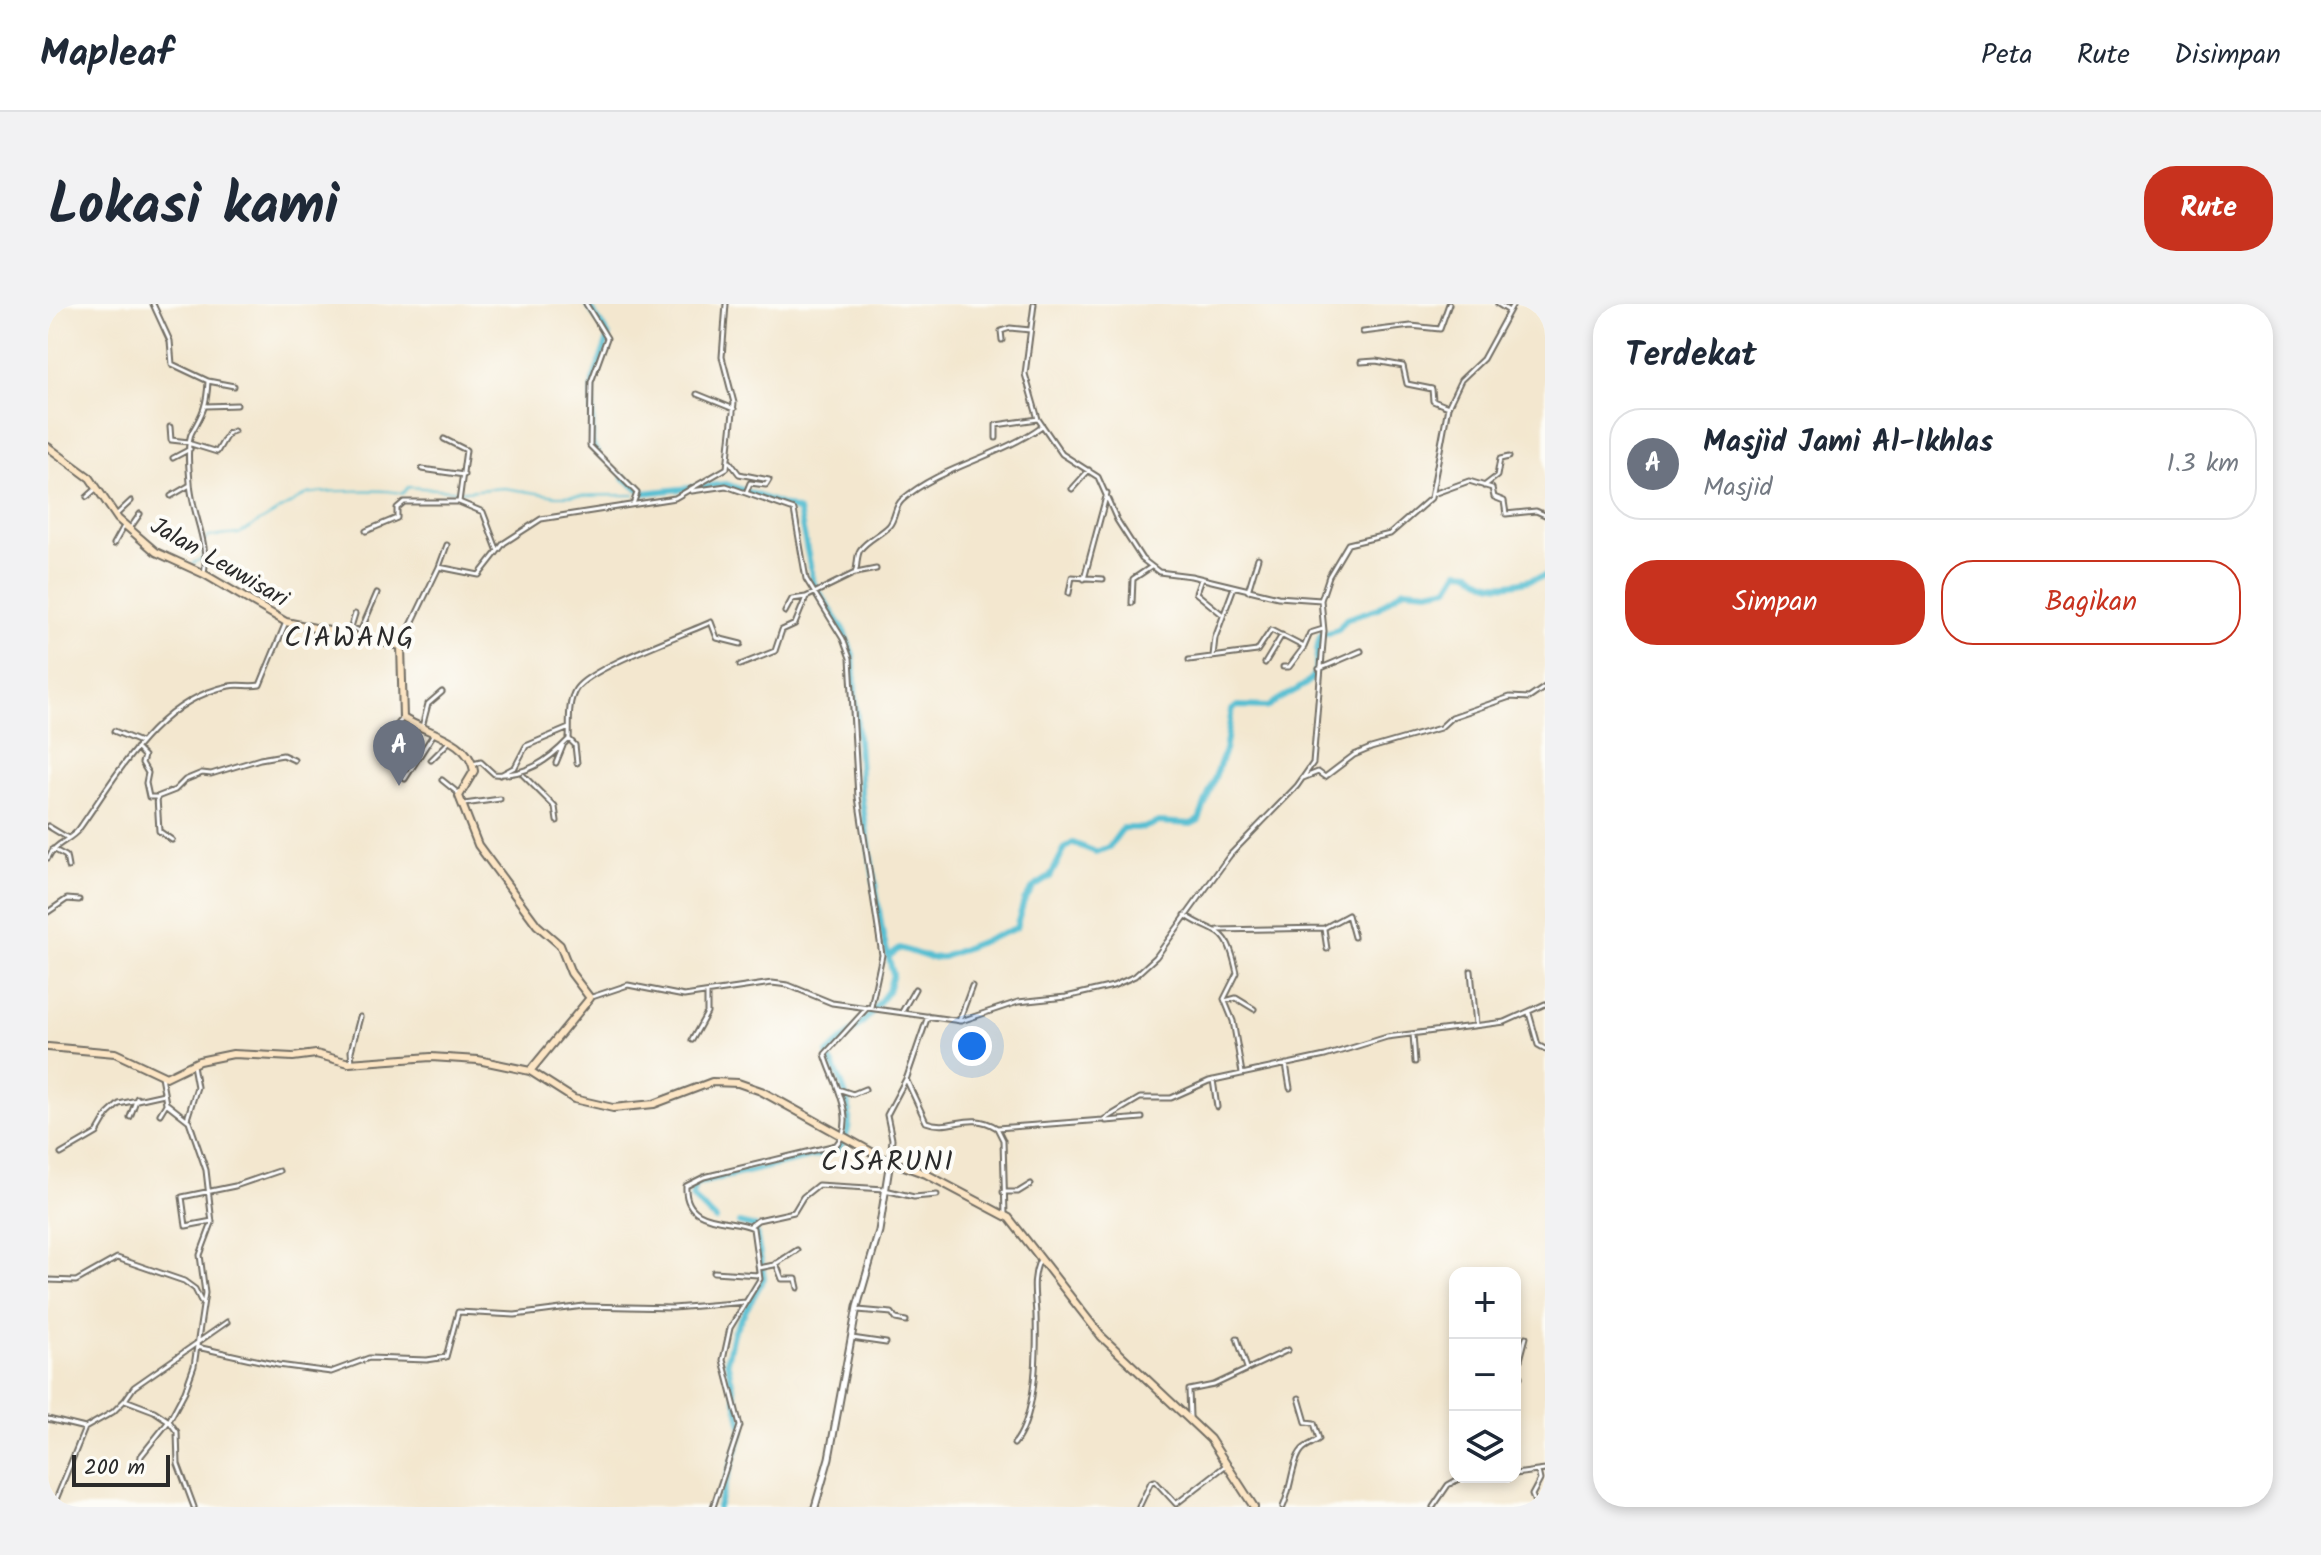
<!DOCTYPE html>
<html lang="id">
<head>
<meta charset="utf-8">
<style>
  body { margin:0; font-family:Kalam,sans-serif; background:#f2f2f3; color:#1f2937 }
  .controls { position:absolute; right:24px; bottom:24px; display:grid; overflow:hidden; border-radius:16px; box-shadow:0 4px 12px #0003 }
  .controls button { width:72px; height:72px; display:grid; place-items:center; padding:0; border:0; border-bottom:2px solid #e0e1e3; background:#fff; color:#1f2937; font:40px sans-serif }
  .scale { position:absolute; left:24px; bottom:20px; width:98px; box-sizing:border-box; padding-left:8px; border:4px solid #2b2b2b; border-top:0; font-size:22px; line-height:28px; white-space:nowrap; color:#2b2b2b; -webkit-text-stroke:6px #fdfcf7; paint-order:stroke }
  .you { position:absolute; left:924px; top:742px; width:28px; height:28px; margin:-20px; border:6px solid #fff; border-radius:50%; background:#1a73e8; box-shadow:0 0 0 12px #1a73e833 }
  .badge { display:grid; place-items:center; width:52px; height:52px; border-radius:50%; background:#c8321e; color:#fff; font-size:26px; font-weight:700 }
  .pin { position:absolute; translate:-50% -66px; filter:drop-shadow(0 2px 4px #0008) }
  .pin::after { content:''; position:absolute; top:42px; width:28px; height:24px; background:inherit; clip-path:polygon(0 0,100% 0,50% 100%) }
  .list { margin:0; padding:0; list-style:none }
  h2 { display:flex; justify-content:space-between; align-items:center; height:104px; margin:0; padding:0 32px; font-size:34px }
  h2 small { font-size:26px; font-weight:400; color:#747a83 }
  .list li { display:grid; grid-template-columns:52px 1fr auto; gap:24px; align-items:center; box-sizing:border-box; height:112px; margin:0 16px 16px; padding:0 16px; border:2px solid #e0e1e3; border-radius:32px }
  .list b { display:block; font-size:30px; white-space:nowrap }
  .list p { margin:0; font-size:26px; white-space:nowrap; color:#747a83 }
  .list em { font-size:26px; font-style:normal; color:#747a83 }
  .actions { display:flex; gap:16px; padding:24px 32px }
  .actions a { flex:1; padding:18px 0; border:2px solid #c8321e; border-radius:32px; text-align:center; font-size:28px; color:#c8321e }
  .actions .main { background:#c8321e; color:#fff }
  .icon { flex:none; width:44px; height:44px; fill:none; stroke:currentColor; stroke-width:2; stroke-linecap:round; stroke-linejoin:round }
  .map { position:relative; flex:none; width:1497px; height:1203px; overflow:hidden; border-radius:32px }
  header { display:flex; align-items:center; gap:48px; box-sizing:border-box; height:112px; padding:0 40px; background:#fff; border-bottom:2px solid #e0e1e3 }
  header strong { font-size:38px }
  nav { display:flex; gap:44px; margin-inline-start:auto; font-size:28px }
  .intro { display:flex; align-items:center; justify-content:space-between; box-sizing:border-box; height:192px; padding:0 48px }
  h1 { margin:0; font-size:56px }
  .button { padding:20px 36px; border-radius:32px; background:#c8321e; color:#fff; font-size:28px; font-weight:700 }
  main { display:flex; gap:48px; padding:0 48px }
  aside { flex:1; background:#fff; border-radius:32px; box-shadow:0 4px 12px #0003 }
  .map>svg:first-child { display:block }
  .lines { fill:none; stroke-linecap:round; stroke-linejoin:round }
  .stream { stroke:#55bed1; stroke-width:2 }
  .river { stroke:#55bed1; stroke-width:6 }
  .minor-casing { stroke:#716d64; stroke-width:7 }
  .tertiary-casing { stroke:#716d64; stroke-width:9 }
  .secondary-casing { stroke:#716d64; stroke-width:10 }
  .minor { stroke:#fff; stroke-width:3 }
  .tertiary { stroke:#fff; stroke-width:5 }
  .secondary { stroke:#fce5c4; stroke-width:6 }
  .labels { text-anchor:middle; dominant-baseline:central; stroke-width:8; stroke-linejoin:round; paint-order:stroke }
  .street-label { font-size:24px; fill:#2b2b2b; stroke:#fdfcf7 }
  .quarter-label { font-size:28px; letter-spacing:2px; fill:#2b2b2b; stroke:#fdfcf7 }
</style>
</head>
<body>
<header>
<strong>Mapleaf</strong>
<nav><a>Peta</a><a>Rute</a><a>Disimpan</a></nav>
</header>
<div class="intro"><h1>Lokasi kami</h1><a class="button">Rute</a></div>
<main>
<div class="map">
<svg width="1497" height="1203" viewBox="0 0 1497 1203">
  <rect width="100%" height="100%" fill="#fdfcf7"/>
  <filter id="ink" filterUnits="userSpaceOnUse"><feTurbulence type="fractalNoise" baseFrequency=".0125" numOctaves="2"/><feDisplacementMap in="SourceGraphic" scale="16" xChannelSelector="R" yChannelSelector="G"/><feConvolveMatrix kernelMatrix="1 2 1 2 8 2 1 2 1" color-interpolation-filters="sRGB"/></filter>
  <filter id="wash" filterUnits="userSpaceOnUse"><feTurbulence type="fractalNoise" baseFrequency=".006" numOctaves="4" result="noise"/><feDisplacementMap in="SourceGraphic" scale="32" xChannelSelector="R" yChannelSelector="G"/><feGaussianBlur stdDeviation="1.8" result="paint"/><feColorMatrix in="noise" values="0 0 0 0 0 0 0 0 0 0 0 0 0 0 0 0 0 1.4 0 .05"/><feComposite in="paint" operator="in"/></filter>
  <g filter="url(#wash)">
    <rect width="100%" height="100%" fill="#f3e7cf"/>
    <g class="lines">
      <path class="stream" d="M145,259L155,254L154,240L160,233L191,230L259,190C273,187 344,184 354,190L360,183L417,187L456,184L509,192L586,191"/>
      <path class="river" d="M539,0L561,32L545,77L544,139L549,149
        M575,173L596,189L678,180L751,207L766,280L795,325L805,351L813,490L835,632L845,670L840,687L820,713L779,751C796,778 814,821 788,847L647,880L644,893L668,916
        M840,653L852,644L882,654L895,653L968,624L976,597L986,583L1002,573L1017,544L1025,539L1048,548L1061,543L1075,524H1095L1111,518L1143,520L1151,516L1177,446L1184,406L1189,402L1221,403C1232,391 1254,387 1263,375C1272,363 1266,345 1273,331L1290,326L1298,315L1330,304L1356,285L1380,287L1401,283L1411,267L1423,268C1445,289 1470,279 1497,272
        M670,1203L695,1126L679,1057L685,1029L716,974L707,923L691,919"/>
    </g>
  </g>
  <g filter="url(#ink)">
    <g class="lines">
      <defs>
        <path id="minor" d="M105,0L122,37L124,60L160,77C159,101 155,109 144,128C138,138 141,166 142,178C143,207 162,240 156,269
          M538,0L559,34L543,78L542,142L589,189L585,200
          M986,0L977,70L990,115L1014,150L1050,173L1069,216L1094,255L1111,268L1143,272L1230,293L1273,296
          M1450,0L1461,7
          M1315,28L1363,22L1392,25L1401,0
          M954,36L953,27L962,24L982,26
          M1313,58L1328,57L1355,62L1359,80L1384,85L1385,97L1400,103
          M160,77L186,82
          M649,90L686,105
          M158,102L189,101
          M122,123L123,136L141,138
          M948,134V121L990,115
          M396,135L418,146L411,198L435,208L449,245
          M143,140L169,148L180,129L186,127
          M125,154L142,145
          M682,158L691,170L721,176L718,181L702,179L698,189
          M374,165L416,171
          M1436,182L1449,172L1452,155L1461,153
          M1024,185L1041,166
          M644,187L678,182L746,206L758,275L795,335L802,354L810,493L834,651L823,703
          M1385,190L1421,177L1444,184L1446,193L1456,197L1458,210L1488,207L1497,211
          M123,192L142,181
          M39,193L49,184
          M67,212L83,197
          M83,223L92,210
          M318,227L349,214V204L356,198H411
          M66,240L76,222
          M391,263L399,241
          M808,269L828,265
          M1036,275L1059,189
          M1153,275L1148,289L1175,311
          M1200,287L1210,254
          M1021,289L1024,273L1055,275
          M1084,299L1085,275L1103,263
          M737,308L744,295L758,293
          M307,310L303,323L312,327
          M310,333L329,289
          M353,342L391,263L431,271L456,239L493,215L627,194L679,164L686,99L674,53L678,0
          M1165,352L1167,334L1186,283
          M1141,356L1209,347L1223,326L1256,343L1262,329L1275,325
          M1217,359L1234,331
          M692,361L727,347L734,326L747,320L758,293L807,269C810,262 808,253 812,246C819,236 832,231 841,222C848,214 846,203 854,196C893,162 950,154 994,122
          M1235,363H1241L1256,343
          M1271,365L1313,347
          M374,423L380,400L394,388
          M345,426L355,414
          M66,427L92,438
          M521,435L527,441L529,459
          M88,444L96,452L94,459L100,469L98,479L101,493H109L111,527L124,536
          M383,456L402,437
          M508,459L515,442
          M425,460L433,458L446,470C478,472 499,458 521,435C522,419 519,399 528,385C543,363 635,331 663,318L669,334L693,340
          M452,471L467,463L478,442L521,424
          M475,471L507,503L509,517
          M1255,474L1270,468L1277,473L1306,451L1323,444L1392,424L1404,413L1462,393L1481,394L1497,383
          M357,475L385,431
          M394,476L410,489
          M109,493L127,486L137,476L154,469L163,470L212,455L235,451L246,456
          M416,500L452,495
          M0,522L20,534
          M5,545L18,552L20,563
          M0,554C6,539 22,537 31,525C70,470 108,397 181,382C191,380 202,383 212,381L238,318
          M0,608L19,595L31,596
          M1137,611C1171,634 1178,618 1189,669L1176,695L1185,717L1194,769
          M1276,625L1279,645
          M1170,626L1276,624L1300,611L1306,633
          M1423,667L1428,721
          M544,693L580,681L636,692L724,679L740,681L784,699L913,717L970,698L1018,693L1065,682L1087,672L1108,653L1182,551L1249,482L1265,459L1276,327L1273,296L1281,272L1300,240L1342,230L1383,194L1400,103L1413,76L1435,55L1465,0
          M1177,697L1188,694L1206,705
          M855,706L867,685
          M1481,709L1490,741L1497,745
          M911,717L924,682
          M1365,730L1367,758
          M644,736L659,709V690
          M304,759L303,747L312,713
          M1238,760L1242,784
          M858,775L878,818C903,828 921,806 949,824L955,836L957,911
          M1165,776L1169,803
          M790,785L805,790L817,785
          M112,810L118,800
          M82,813L89,794
          M139,815L149,783L145,761
          M1058,817L1094,814
          M949,824L1055,816L1092,794H1123L1161,777L1277,752L1339,733L1457,718L1497,700
          M13,850L49,829L60,810L71,800L116,790
          M842,855L844,835L839,811L859,773L880,712
          M837,886L866,893L889,891
          M955,888H970L983,880
          M164,917L138,922L134,893L187,882L231,867
          M702,922L710,916L746,908L755,893L770,881L837,885
          M728,959L734,975H748L750,984
          M711,964L726,961L749,946
          M666,968L710,971
          M0,976L28,977L69,954L136,977L147,985L153,997
          M810,1006L844,1009L848,1015L858,1017
          M804,1034L838,1039
          M1189,1034L1199,1064
          M149,1043L230,1061L283,1068L321,1054L379,1056L398,1053L410,1008L467,1011L536,1002L625,1004L698,998
          M1467,1076L1472,1073L1470,1063L1478,1033
          M77,1096L86,1083L179,1018
          M1142,1113L1141,1086L1166,1081L1240,1046
          M0,1115L37,1124
          M966,1140C989,1112 989,1047 988,1011C987,990 983,975 992,955
          M92,1159L93,1152L121,1117L129,1128L130,1160L146,1203
          M1490,1167L1492,1176L1484,1191L1488,1201L1497,1199
          M1467,1170L1497,1166
          M5,1203L37,1124L65,1108L77,1096L106,1107L121,1117L137,1087L146,1062L157,989L152,951L164,919L158,866L141,817L118,799L113,772
          M665,1203L692,1122L675,1056L682,1024L712,975L705,924C685,913 636,924 638,882L656,873L788,841C811,816 784,776 777,750L820,703
          M1091,1203L1103,1178L1107,1177L1128,1200L1177,1162
          M1235,1203C1243,1186 1244,1157 1254,1146C1258,1141 1266,1139 1271,1135L1266,1119L1258,1118L1251,1094
          M1385,1203L1400,1181L1414,1173"/>
        <path id="tertiary" d="M767,1203L781,1154L809,1003L831,927L842,857"/>
        <path id="secondary" d="M0,143L42,174L70,215L108,248L156,270L238,318L353,342L355,414C378,429 421,435 426,467L411,492L430,541L489,621L512,641L523,669L542,694L482,767
          M0,743L67,749L118,773L151,757L185,750L245,753L268,750L301,759L383,753L430,756L482,767L526,795L565,804L606,800L664,778L690,779L713,787L836,855L878,870L961,914L1053,1032L1162,1135L1206,1203"/>
      </defs>
      <use href="#minor" class="minor-casing"/>
      <use href="#tertiary" class="tertiary-casing"/>
      <use href="#secondary" class="secondary-casing"/>
      <use href="#minor" class="minor"/>
      <use href="#tertiary" class="tertiary"/>
      <use href="#secondary" class="secondary"/>
    </g>
  </g>
  <g class="labels">
    <g class="street-label">
      <text transform="translate(171 259) rotate(30)">Jalan Leuwisari</text>
    </g>
    <g class="quarter-label">
      <text x="302" y="334">CIAWANG</text>
      <text x="840" y="858">CISARUNI</text>
    </g>
  </g>
</svg>
<div class="controls">
<button>+</button>
<button>−</button>
<button><svg class="icon" aria-label="layers" viewBox="0 0 24 24"><path d="M12 4l9 5-9 5-9-5zM3 14l9 5 9-5"/></svg></button>
</div>
<div class="scale">200 m</div>
<div class="you"></div>
<div class="pin badge" style="left:351px;top:482px;background:#6b7280">A</div>
</div>
<aside>
<h2>Terdekat<small></small></h2>
<ul class="list">
<li><span class="badge" style="background:#6b7280">A</span><div><b>Masjid Jami Al-Ikhlas</b><p>Masjid</p></div><em>1.3 km</em></li>
</ul>
<div class="actions"><a class="main">Simpan</a><a>Bagikan</a></div>
</aside>
</main>
</body>
</html>
